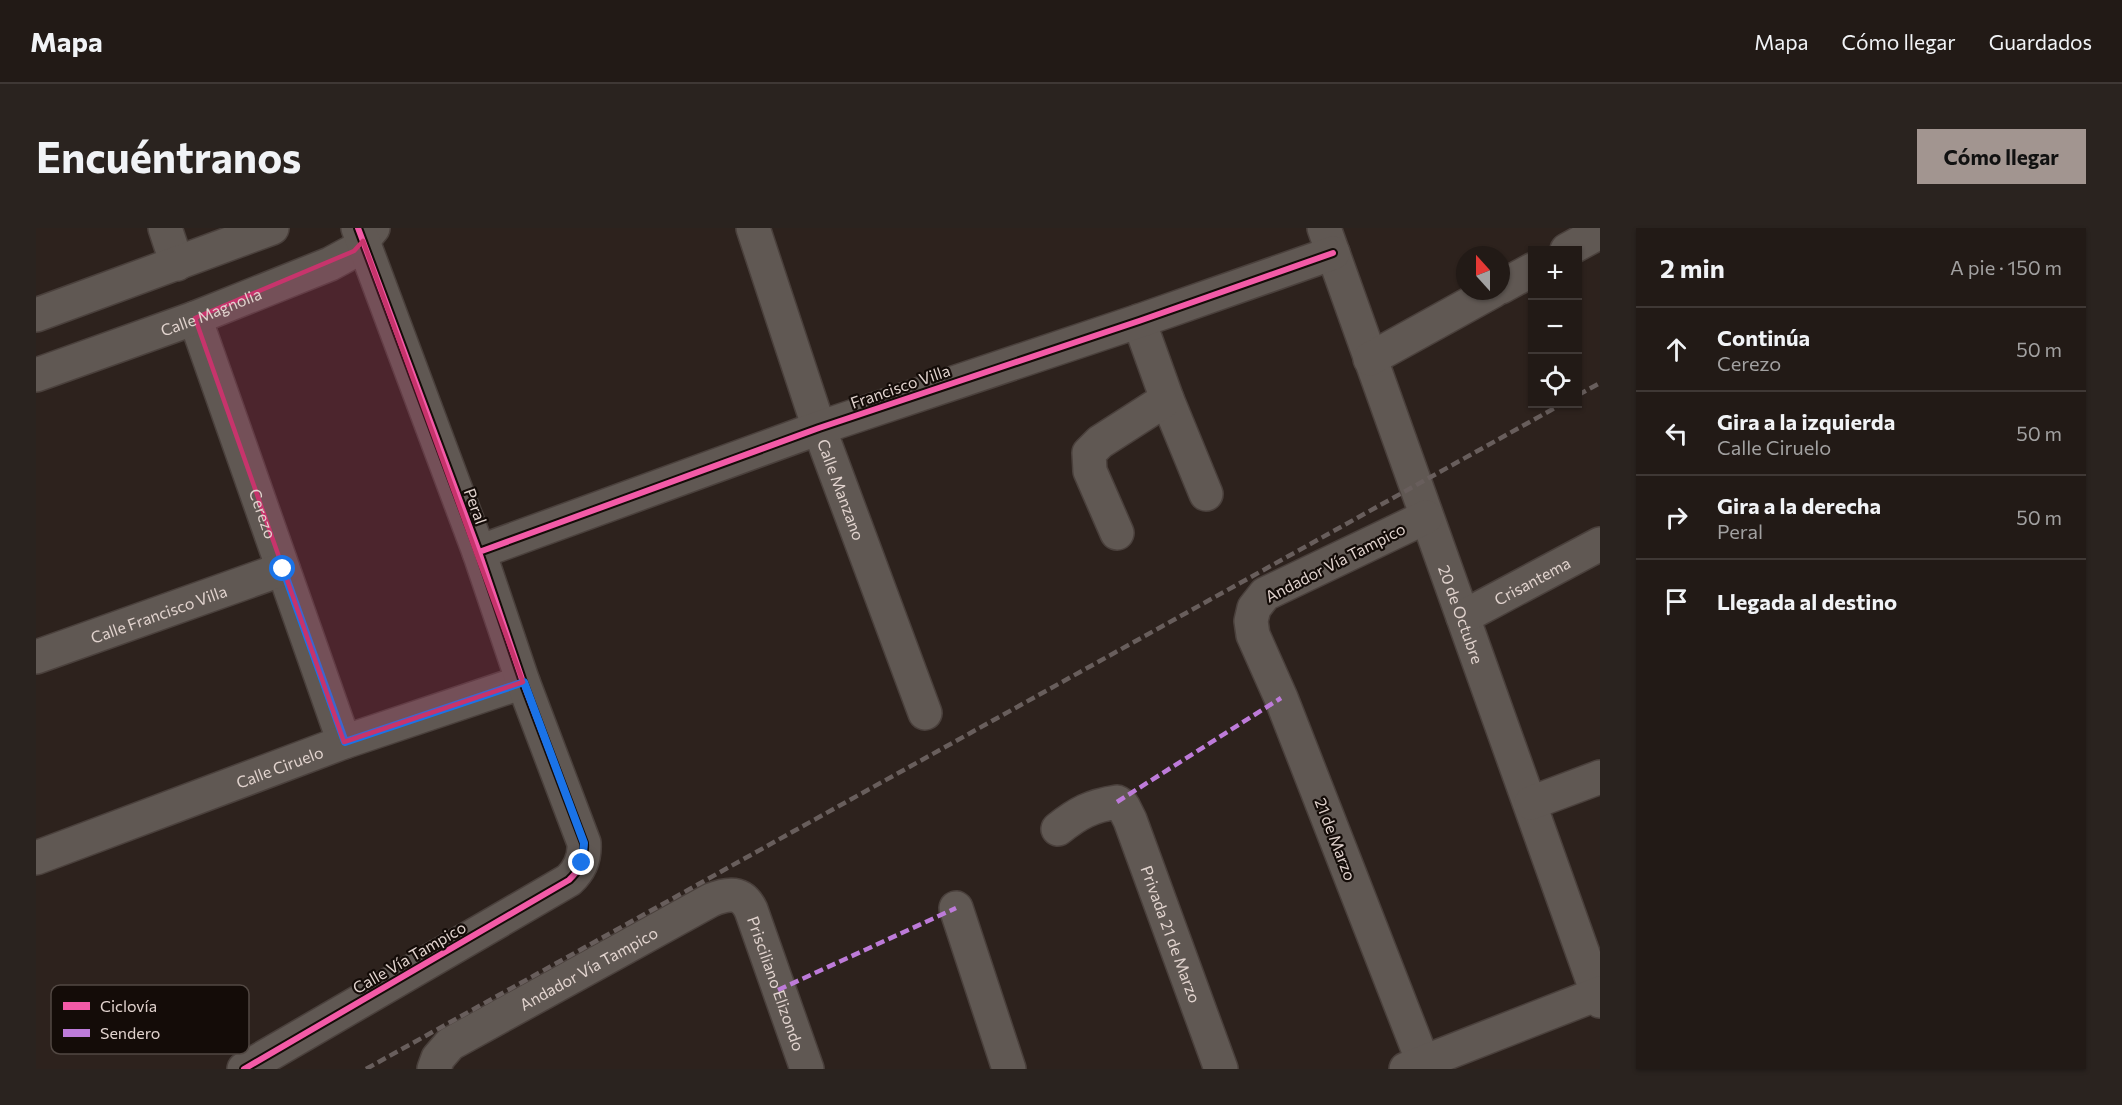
<!DOCTYPE html>
<html lang="es">
<head>
<meta charset="utf-8">
<style>
  body { margin:0; font-family:Commissioner,sans-serif; background:#2a231f; color:#f1f3f6 }
  .controls { position:absolute; right:18px; top:18px; display:grid; overflow:hidden; border-radius:0px; box-shadow:0 2px 4px #0004 }
  .controls button { width:54px; height:54px; display:grid; place-items:center; padding:0; border:0; border-bottom:2px solid #3f3835; background:#221a16; color:#f1f3f6; font:30px sans-serif }
  .compass { position:absolute; left:1420px; top:18px; width:54px; height:54px; border-radius:50%; background:#221a16; box-shadow:0 2px 4px #0004; rotate:339deg }
  .stop { position:absolute; width:18px; height:18px; margin:-14px; border:4px solid #1a73e8; border-radius:50%; background:#fff }
  .stop.end { background:#1a73e8; border-color:#fff; box-shadow:0 2px 6px #0008 }
  .list { margin:0; padding:0; list-style:none }
  h2 { display:flex; justify-content:space-between; align-items:center; height:78px; margin:0; padding:0 24px; font-size:26px }
  h2 small { font-size:20px; font-weight:400; color:#a2a1a1 }
  .list li { display:grid; grid-template-columns:39px 1fr auto; gap:18px; align-items:center; box-sizing:border-box; height:84px; padding:0 24px; border-top:2px solid #3f3835 }
  .list b { display:block; font-size:22px; white-space:nowrap }
  .list p { margin:0; font-size:20px; white-space:nowrap; color:#a2a1a1 }
  .list em { font-size:20px; font-style:normal; color:#a2a1a1 }
  .icon { flex:none; width:33px; height:33px; fill:none; stroke:currentColor; stroke-width:2; stroke-linecap:round; stroke-linejoin:round }
  .map { position:relative; flex:none; width:1564px; height:841px; overflow:hidden; border-radius:0px }
  header { display:flex; align-items:center; gap:36px; box-sizing:border-box; height:84px; padding:0 30px; background:#221a16; border-bottom:2px solid #3f3835 }
  header strong { font-size:28px }
  nav { display:flex; gap:33px; margin-inline-start:auto; font-size:21px }
  .intro { display:flex; align-items:center; justify-content:space-between; box-sizing:border-box; height:144px; padding:0 36px }
  h1 { margin:0; font-size:42px }
  .button { padding:15px 27px; border-radius:0px; background:#a29590; color:#111; font-size:21px; font-weight:700 }
  main { display:flex; gap:36px; padding:0 36px }
  aside { flex:1; background:#221a16; border-radius:0px; box-shadow:0 2px 4px #0004 }
  .map>svg:first-child { display:block }
  .lines { fill:none; stroke-linecap:round; stroke-linejoin:round }
  .minor-casing { stroke:#4a403c; stroke-width:36 }
  .minor { stroke:#605853; stroke-width:33 }
  .rail { stroke:#685e5c; stroke-width:4.5; stroke-dasharray:9 4.5; stroke-linecap:butt }
  .quiet { stroke:#bd7bd9; stroke-width:4.5; stroke-dasharray:9 4.5; stroke-linecap:butt }
  .cycleway-casing { stroke:#140c08; stroke-width:10 }
  .cycleway { stroke:#f35aa7; stroke-width:6 }
  .route { stroke:#1a73e8; stroke-width:8 }
  .marked { fill:#c7346c; fill-opacity:0.2; stroke:#c7346c; stroke-width:4.5; stroke-linejoin:round }
  .labels { text-anchor:middle; dominant-baseline:central; stroke-width:4.5; stroke-linejoin:round; paint-order:stroke }
  .street-label { font-size:16px; fill:#e1d3ce; stroke:#140c08 }
  .key { fill:#140c08; stroke:#524843; stroke-width:1.5 }
  .key-label { font-size:16px; fill:#e1d3ce }
</style>
</head>
<body>
<header>
<strong>Mapa</strong>
<nav><a>Mapa</a><a>Cómo llegar</a><a>Guardados</a></nav>
</header>
<div class="intro"><h1>Encuéntranos</h1><a class="button">Cómo llegar</a></div>
<main>
<div class="map">
<svg width="1564" height="841" viewBox="0 0 1564 841">
  <rect width="100%" height="100%" fill="#2d221d"/>
  <g class="lines">
    <defs>
      <g id="minor">
        <path d="M129,0L141,36"/>
        <path id="s1" d="M717,0L783,200L889,485"/>
        <path id="s2" d="M1288,0L1564,773"/>
        <path d="M1531,22L1564,4"/>
        <path d="M1465,59L1496,42"/>
        <path d="M0,87L236,0"/>
        <path id="s3" d="M159,90L308,514"/>
        <path d="M1334,131L1457,63"/>
        <path id="s4" d="M0,147L159,90L294,36L318,23L337,0"/>
        <path d="M1131,171L1170,266"/>
        <path d="M1081,305L1054,243L1053,225L1064,214L1131,171L1103,93"/>
        <path d="M443,324L783,200L1103,93L1297,25"/>
        <path id="s5" d="M1427,389L1564,316"/>
        <path id="s6" d="M0,429L247,341"/>
        <path d="M1495,575L1564,549"/>
        <path id="s7" d="M1022,601C1042,585 1055,578 1081,574L1087,578L1094,592L1185,841"/>
        <path id="s8" d="M0,630L308,514L487,454"/>
        <path d="M920,680L973,841"/>
        <path d="M1387,834L1245,470L1217,407L1215,393L1218,380L1229,366L1390,289"/>
        <path d="M208,841L533,652C544,642 549,630 548,615L487,454L443,324L322,0"/>
        <path id="s9" d="M398,841L402,830L414,816L675,672C692,665 706,663 715,682L771,841"/>
        <path d="M1370,841L1564,765"/>
      </g>
    </defs>
    <use href="#minor" class="minor-casing"/>
    <use href="#minor" class="minor"/>
    <path class="rail" d="M1542,167L1564,155
      M330,841L1526,176"/>
    <path class="quiet" d="M1081,574L1245,470
      M742,762L920,680"/>
    <defs>
      <path id="cycleway" d="M443,324L783,200L1103,93L1297,25
        M208,841L533,652C544,642 549,630 548,615L487,454L443,324L322,0"/>
    </defs>
    <use href="#cycleway" class="cycleway-casing"/>
    <use href="#cycleway" class="cycleway"/>
  </g>
  <g class="lines">
    <path class="route" d="M247,341L309,514L488,454L548,615L546,635"/>
  </g>
  <path class="marked" d="M327,13L487,454L308,514L159,90L318,23Z"/>
  <g class="labels">
    <g class="street-label">
      <text stroke="none"><textPath href="#s4" startOffset="186">Calle Magnolia</textPath></text>
      <text transform="translate(864 158) rotate(-19)">Francisco Villa</text>
      <text stroke="none"><textPath href="#s1" startOffset="276">Calle Manzano</textPath></text>
      <text transform="translate(440 278) rotate(70)">Peral</text>
      <text stroke="none"><textPath href="#s3" startOffset="207">Cerezo</textPath></text>
      <text transform="translate(1299 334) rotate(-27)">Andador Vía Tampico</text>
      <text stroke="none"><textPath href="#s5" startOffset="78">Crisantema</textPath></text>
      <text stroke="none"><textPath href="#s6" startOffset="130">Calle Francisco Villa</textPath></text>
      <text stroke="none"><textPath href="#s2" startOffset="410">20 de Octubre</textPath></text>
      <text stroke="none"><textPath href="#s8" startOffset="260">Calle Ciruelo</textPath></text>
      <text transform="translate(1300 611) rotate(69)">21 de Marzo</text>
      <text stroke="none"><textPath href="#s7" startOffset="210">Privada 21 de Marzo</textPath></text>
      <text transform="translate(373 729) rotate(-30)">Calle Vía Tampico</text>
      <text stroke="none"><textPath href="#s9" startOffset="188">Andador Vía Tampico</textPath></text>
      <text stroke="none"><textPath href="#s9" startOffset="453">Prisciliano Elizondo</textPath></text>
    </g>
  </g>
  <rect x="15" y="757" width="198" height="69" rx="9" class="key"/>
  <rect x="27" y="774" width="27" height="8" fill="#f35aa7"/>
  <rect x="27" y="801" width="27" height="8" fill="#bd7bd9"/>
  <g class="key-label">
    <text x="64" y="784">Ciclovía</text>
    <text x="64" y="811">Sendero</text>
  </g>
</svg>
<div class="controls">
<button>+</button>
<button>−</button>
<button><svg class="icon" aria-label="locate" viewBox="0 0 24 24"><circle cx="12" cy="12" r="6"/><path d="M12 2v4M12 18v4M2 12h4M18 12h4"/></svg></button>
</div>
<svg class="compass" viewBox="-18 -18 36 36"><path d="M0-13l5 13h-10z" fill="#e53935"/><path d="M0 13l5-13h-10z" fill="#a2a1a1"/></svg>
<div class="stop" style="left:247px;top:341px"></div>
<div class="stop end" style="left:546px;top:635px"></div>
</div>
<aside>
<h2>2 min<small>A pie · 150 m</small></h2>
<ul class="list">
<li><svg class="icon" aria-label="ahead" viewBox="0 0 24 24"><path d="M12 20V5M6 11l6-6 6 6"/></svg><div><b>Continúa</b><p>Cerezo</p></div><em>50 m</em></li>
<li><svg class="icon" aria-label="left" viewBox="0 0 24 24"><path d="M17 20v-9H6M10 6l-5 5 5 5"/></svg><div><b>Gira a la izquierda</b><p>Calle Ciruelo</p></div><em>50 m</em></li>
<li><svg class="icon" aria-label="right" viewBox="0 0 24 24"><path d="M7 20v-9h11M14 6l5 5-5 5"/></svg><div><b>Gira a la derecha</b><p>Peral</p></div><em>50 m</em></li>
<li><svg class="icon" aria-label="arrive" viewBox="0 0 24 24"><path d="M6 21V4h12l-3 4 3 4H6"/></svg><div><b>Llegada al destino</b></div></li>
</ul>
</aside>
</main>
</body>
</html>
